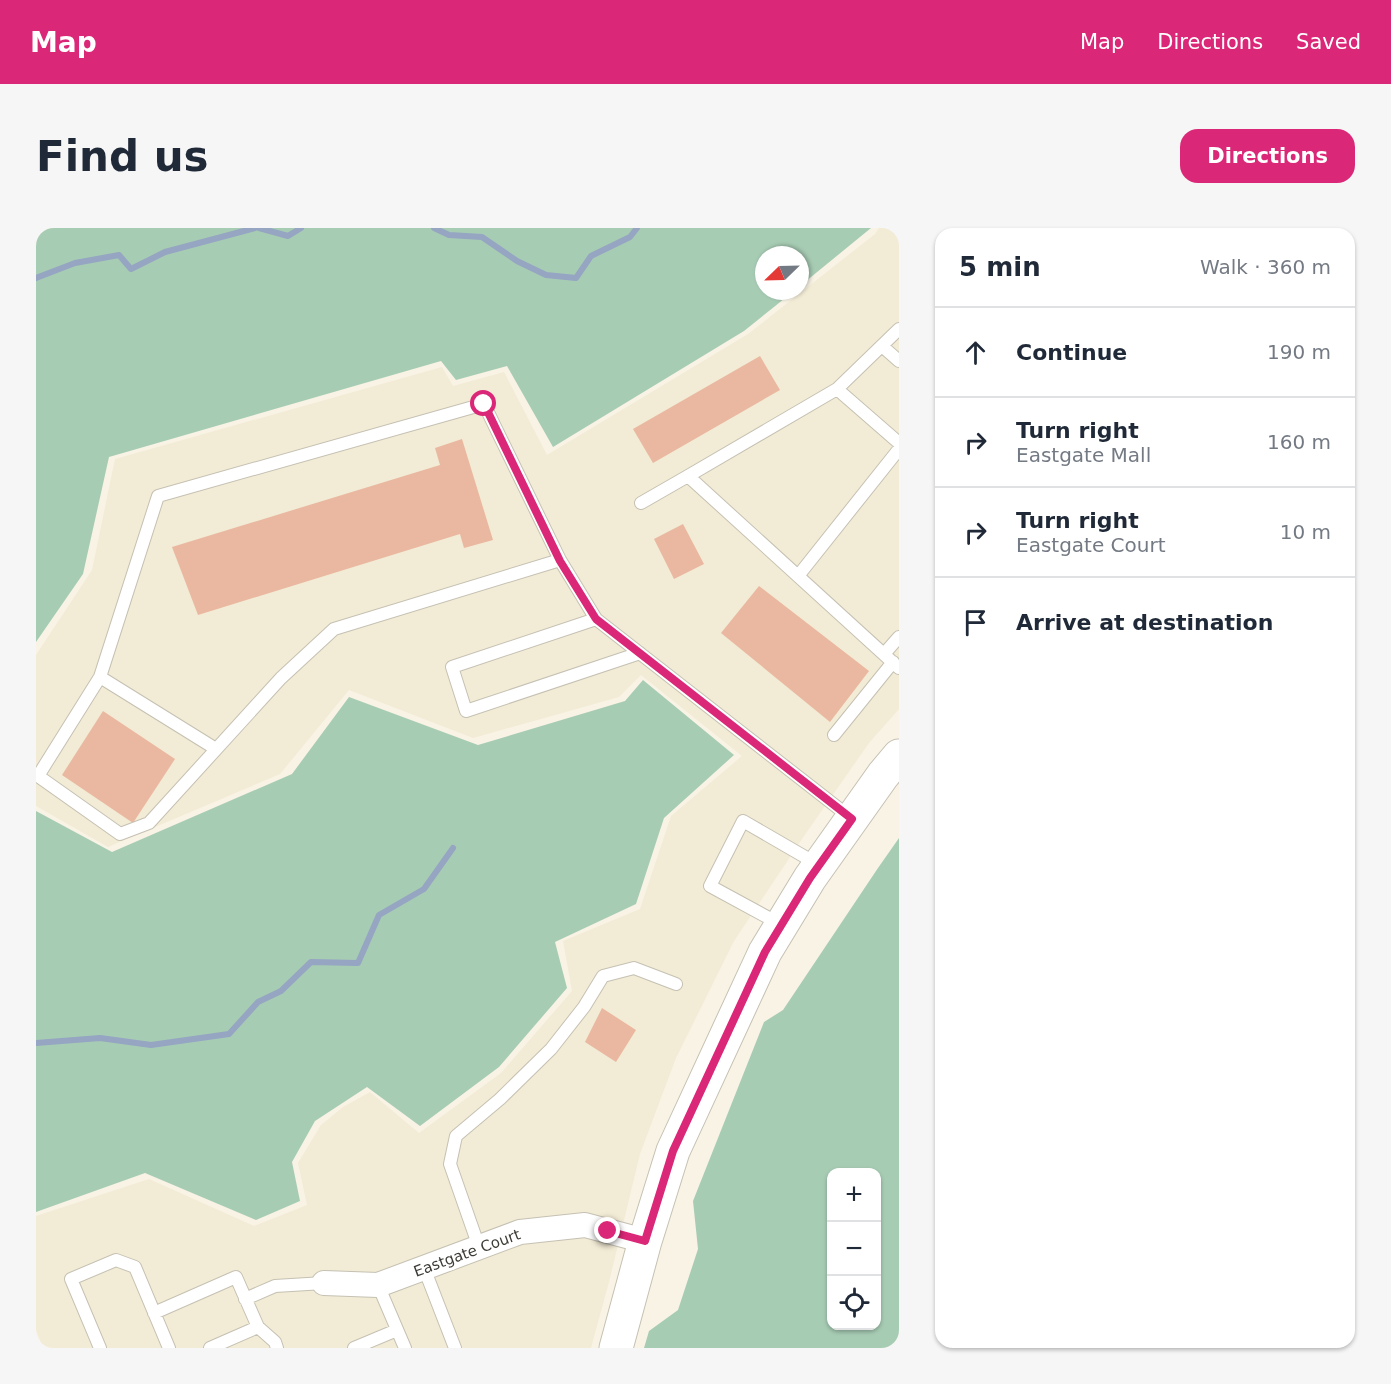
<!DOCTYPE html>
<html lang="en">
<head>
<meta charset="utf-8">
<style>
  body { margin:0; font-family:"DejaVu Sans",sans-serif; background:#f6f6f7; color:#1f2937 }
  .controls { position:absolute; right:18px; bottom:18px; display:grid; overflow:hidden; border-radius:12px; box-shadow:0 2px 4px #0004 }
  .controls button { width:54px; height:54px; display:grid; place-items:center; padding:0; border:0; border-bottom:2px solid #e0e1e3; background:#fff; color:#1f2937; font:30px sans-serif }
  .compass { position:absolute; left:719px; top:18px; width:54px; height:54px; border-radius:50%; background:#fff; box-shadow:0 2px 4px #0004; rotate:247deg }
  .stop { position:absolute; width:18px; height:18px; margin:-14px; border:4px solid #db2777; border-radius:50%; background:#fff }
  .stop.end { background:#db2777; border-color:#fff; box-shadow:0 2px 6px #0008 }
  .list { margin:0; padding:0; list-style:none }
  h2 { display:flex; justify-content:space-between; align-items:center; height:78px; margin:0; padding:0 24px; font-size:26px }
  h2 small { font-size:20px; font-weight:400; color:#747a83 }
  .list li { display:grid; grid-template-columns:39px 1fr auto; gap:18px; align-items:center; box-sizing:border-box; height:90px; padding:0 24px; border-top:2px solid #e0e1e3 }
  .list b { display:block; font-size:22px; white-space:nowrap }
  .list p { margin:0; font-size:20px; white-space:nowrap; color:#747a83 }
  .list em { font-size:20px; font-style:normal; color:#747a83 }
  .icon { flex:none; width:33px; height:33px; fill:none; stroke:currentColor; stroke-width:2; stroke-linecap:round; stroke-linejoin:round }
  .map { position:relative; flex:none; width:863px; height:1120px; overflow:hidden; border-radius:18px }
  header { display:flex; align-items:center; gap:36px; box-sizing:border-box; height:84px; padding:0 30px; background:#db2777; color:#fff }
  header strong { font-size:28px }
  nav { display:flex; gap:33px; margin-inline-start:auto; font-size:21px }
  .intro { display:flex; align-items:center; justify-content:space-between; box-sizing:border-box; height:144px; padding:0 36px }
  h1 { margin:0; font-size:42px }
  .button { padding:15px 27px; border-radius:18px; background:#db2777; color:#fff; font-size:21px; font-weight:700 }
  main { display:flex; gap:36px; padding:0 36px }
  aside { flex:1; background:#fff; border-radius:18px; box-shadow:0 2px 4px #0004 }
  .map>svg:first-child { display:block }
  .built { fill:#f2ebd5 }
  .green { fill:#a7ccb4; fill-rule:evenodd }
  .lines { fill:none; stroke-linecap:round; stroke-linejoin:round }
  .stream { stroke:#95a5c2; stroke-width:6 }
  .building { fill:#eab8a0 }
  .service-casing { stroke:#c5c1b3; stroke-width:14 }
  .minor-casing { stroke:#c5c1b3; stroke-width:26 }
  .secondary-casing { stroke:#c5c1b3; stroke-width:35 }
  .service { stroke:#fff; stroke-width:12 }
  .minor { stroke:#fff; stroke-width:24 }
  .secondary { stroke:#fff; stroke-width:33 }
  .route { stroke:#db2777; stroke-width:8 }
  .labels { text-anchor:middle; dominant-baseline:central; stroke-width:6; stroke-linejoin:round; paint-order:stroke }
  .street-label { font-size:15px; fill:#3d3b35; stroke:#fff }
</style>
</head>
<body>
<header>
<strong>Map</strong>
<nav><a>Map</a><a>Directions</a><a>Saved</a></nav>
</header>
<div class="intro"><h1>Find us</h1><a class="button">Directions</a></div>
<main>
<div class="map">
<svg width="863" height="1120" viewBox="0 0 863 1120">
  <rect width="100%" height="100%" fill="#f8f3e5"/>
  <path class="built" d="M843,0H863V481L833,515L768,608L698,713L640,830L604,926L573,1054L555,1120H7L0,1102V988L113,951L218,998L271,977L262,935L285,897L307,879L334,864L383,905L465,845L536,763L527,713L604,681L635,588L706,528L605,447L583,469L437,510L313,462L244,546L72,619L0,578V427L56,342L79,231L406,139L417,158L468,144L511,227L712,106L839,6Z"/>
  <path class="green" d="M0,0H835L764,58V27H728V63H758L708,103L517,219L471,138L420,152L405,133L73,229L47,346L0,414Z
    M607,452L698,527L628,590L600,676L519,714L531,760L463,839L384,898L331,859L279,893L256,934L264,973L220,992L109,945L0,984V583L76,624L256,546L313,469L442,517L589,473Z
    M863,610V1120H608L613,1103L642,1082L662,1021L657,973L728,794L747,782L842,640ZM840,944V1098H796V944Z"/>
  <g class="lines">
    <path class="stream" d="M223,0L252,8L265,0
      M398,0L413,7L446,9L481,33L510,47L540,50L555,28L594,9L601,0
      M0,50L39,35L83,27L95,41L129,24L219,0
      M0,815L64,810L115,817L193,806L222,774L245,763L275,734L322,735L343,687L388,661L417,620"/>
  </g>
  <path class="building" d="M724,128L744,162L617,235L597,201Z
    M426,211L457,312L428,320L424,306L162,387L136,319L404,237L399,220Z
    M647,296L668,336L638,351L618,311Z
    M723,358L833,443L794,494L685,405Z
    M67,483L139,531L97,595L26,547Z
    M566,780L600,802L580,834L549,814Z"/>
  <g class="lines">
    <defs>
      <path id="service" d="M863,101L801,161L652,248L863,440
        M846,118L863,133
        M801,161L863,215
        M605,275L652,248
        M524,332L298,401L245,450L113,595L84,606L2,548L64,449L122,268L448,176L524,332L560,391L815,590
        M762,348L863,221
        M560,391L416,439L430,483L604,425
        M848,426L863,409
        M64,449L180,521
        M798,507L857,434
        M744,696L674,658L707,593L783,637
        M443,1019L414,936L420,908L464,871L515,821L548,779L567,748L598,740L640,756
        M388,1040L419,1120
        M342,1057L369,1120
        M209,1071L239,1058L288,1055
        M118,1085L200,1049L222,1099
        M64,1120L35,1051L80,1032L99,1039L133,1120
        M174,1120L222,1099L239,1114L241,1120
        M318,1120L361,1102"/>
      <path id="minor" d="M288,1055L342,1057L484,1004L549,997L609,1013"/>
      <path id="secondary" d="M580,1120L609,1013L637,923L729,724L774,650L847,547L863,528"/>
    </defs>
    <use href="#service" class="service-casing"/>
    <use href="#minor" class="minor-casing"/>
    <use href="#secondary" class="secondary-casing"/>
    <use href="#service" class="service"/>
    <use href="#minor" class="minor"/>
    <use href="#secondary" class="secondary"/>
  </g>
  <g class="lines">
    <path class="route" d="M448,176L524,333L560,391L816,591L774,650L729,724L637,923L609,1013L572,1003"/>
  </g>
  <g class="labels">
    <g class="street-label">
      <text transform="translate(431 1025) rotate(-20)">Eastgate Court</text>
    </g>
  </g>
</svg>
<div class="controls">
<button>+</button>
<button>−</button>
<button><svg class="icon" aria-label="locate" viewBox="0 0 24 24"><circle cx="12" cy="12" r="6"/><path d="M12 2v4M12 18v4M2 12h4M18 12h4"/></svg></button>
</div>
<svg class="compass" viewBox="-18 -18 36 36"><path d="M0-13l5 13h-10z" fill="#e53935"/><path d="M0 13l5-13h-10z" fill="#747a83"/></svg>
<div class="stop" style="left:448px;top:176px"></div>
<div class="stop end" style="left:572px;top:1003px"></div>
</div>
<aside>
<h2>5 min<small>Walk · 360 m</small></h2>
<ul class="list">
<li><svg class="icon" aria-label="ahead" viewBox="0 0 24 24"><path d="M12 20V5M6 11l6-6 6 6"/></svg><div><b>Continue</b></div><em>190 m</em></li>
<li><svg class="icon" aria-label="right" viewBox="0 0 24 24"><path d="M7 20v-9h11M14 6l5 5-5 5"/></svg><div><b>Turn right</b><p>Eastgate Mall</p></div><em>160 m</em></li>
<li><svg class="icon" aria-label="right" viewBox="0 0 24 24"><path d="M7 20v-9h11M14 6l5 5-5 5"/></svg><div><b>Turn right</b><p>Eastgate Court</p></div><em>10 m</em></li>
<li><svg class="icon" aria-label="arrive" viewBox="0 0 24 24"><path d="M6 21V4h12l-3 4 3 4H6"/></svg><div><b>Arrive at destination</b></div></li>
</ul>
</aside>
</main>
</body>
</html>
